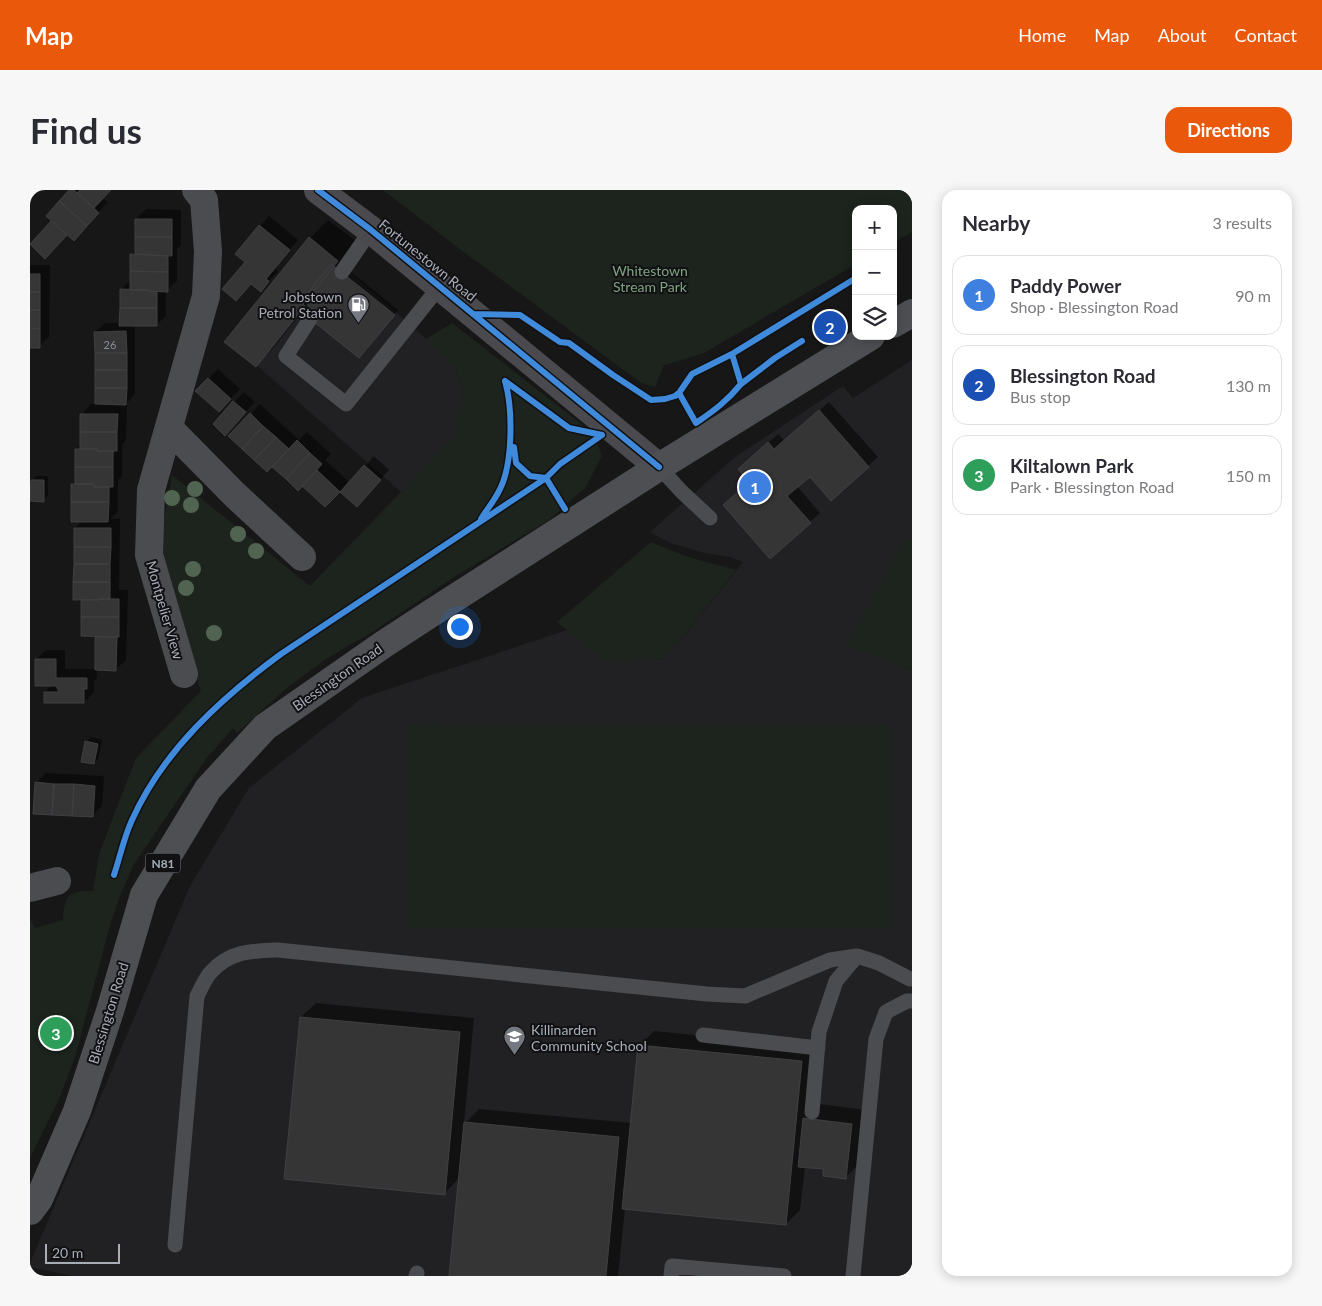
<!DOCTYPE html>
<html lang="en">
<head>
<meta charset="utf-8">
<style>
  body { margin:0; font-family:Lato,sans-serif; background:#f7f7f7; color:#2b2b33 }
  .controls { position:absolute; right:15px; top:15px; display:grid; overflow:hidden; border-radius:10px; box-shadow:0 2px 12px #0003 }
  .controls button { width:45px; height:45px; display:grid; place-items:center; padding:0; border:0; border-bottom:1px solid #e1e1e2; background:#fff; color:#2b2b33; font:25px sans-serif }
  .scale { position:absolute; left:15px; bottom:12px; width:75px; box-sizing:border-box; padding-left:5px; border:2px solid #a8adb8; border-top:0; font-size:14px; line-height:18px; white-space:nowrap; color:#a8adb8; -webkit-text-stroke:4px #111113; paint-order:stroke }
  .you { position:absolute; left:429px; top:436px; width:18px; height:18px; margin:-12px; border:4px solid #fff; border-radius:50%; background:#1a73e8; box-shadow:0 0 0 8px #1a73e833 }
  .badge { display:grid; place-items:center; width:32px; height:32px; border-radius:50%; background:#ea580c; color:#fff; font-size:16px; font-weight:700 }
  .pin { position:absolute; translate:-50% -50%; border:2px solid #fff; box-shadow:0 1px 5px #0006 }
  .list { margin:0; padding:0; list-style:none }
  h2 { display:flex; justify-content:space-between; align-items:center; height:65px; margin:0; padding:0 20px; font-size:21px }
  h2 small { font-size:16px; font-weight:400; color:#7c7c81 }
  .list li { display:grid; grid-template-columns:32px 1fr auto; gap:15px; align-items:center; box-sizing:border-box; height:80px; margin:0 10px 10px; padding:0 10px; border:1px solid #e1e1e2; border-radius:15px }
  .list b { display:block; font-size:19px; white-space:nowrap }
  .list p { margin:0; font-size:16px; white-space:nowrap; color:#7c7c81 }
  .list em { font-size:16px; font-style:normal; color:#7c7c81 }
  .icon { flex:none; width:28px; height:28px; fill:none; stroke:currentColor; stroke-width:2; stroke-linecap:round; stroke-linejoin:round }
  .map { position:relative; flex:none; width:882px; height:1086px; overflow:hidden; border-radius:15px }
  header { display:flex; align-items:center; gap:30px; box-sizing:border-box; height:70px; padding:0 25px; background:#ea580c; color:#fff }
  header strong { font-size:24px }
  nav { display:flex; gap:28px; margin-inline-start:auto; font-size:18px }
  .intro { display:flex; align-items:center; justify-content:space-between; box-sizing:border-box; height:120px; padding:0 30px }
  h1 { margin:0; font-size:35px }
  .button { padding:12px 22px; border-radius:15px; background:#ea580c; color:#fff; font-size:18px; font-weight:700 }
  main { display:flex; gap:30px; padding:0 30px }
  aside { flex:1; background:#fff; border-radius:15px; box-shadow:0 2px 12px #0003 }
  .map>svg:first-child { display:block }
  .built { fill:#212123 }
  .green { fill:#1d241e }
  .shadow { fill:#0007 }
  .building { fill:#353536; stroke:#3f4043 }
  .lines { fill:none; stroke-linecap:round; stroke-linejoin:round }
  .lane { stroke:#4b4c50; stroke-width:15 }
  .street { stroke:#4b4c50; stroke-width:28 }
  .secondary { stroke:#4a4a4e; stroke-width:28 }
  .primary { stroke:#4d4f52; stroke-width:28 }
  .cycleway-casing { stroke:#111113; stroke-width:9 }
  .cycleway { stroke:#408adc; stroke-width:6 }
  .tree { fill:#506451 }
  .labels { text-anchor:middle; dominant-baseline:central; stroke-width:4; stroke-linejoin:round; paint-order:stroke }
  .number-label { font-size:11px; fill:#8b8f98 }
  .shield { fill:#111113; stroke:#7b7e86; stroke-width:1 }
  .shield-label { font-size:12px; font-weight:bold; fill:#a8adb8 }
  .street-label { font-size:14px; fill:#a8adb8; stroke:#111113 }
  .park-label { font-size:14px; fill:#7fa381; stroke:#111113 }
  .poi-label { font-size:14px; fill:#a8adb8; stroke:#111113; text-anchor:end }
</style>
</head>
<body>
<header>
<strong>Map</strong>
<nav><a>Home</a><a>Map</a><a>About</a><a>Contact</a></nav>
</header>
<div class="intro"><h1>Find us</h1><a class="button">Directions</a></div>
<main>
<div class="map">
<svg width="882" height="1086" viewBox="0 0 882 1086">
  <rect width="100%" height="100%" fill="#171717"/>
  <path class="built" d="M281,47L396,149L426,179L433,202L423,249L371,302L199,151Z
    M882,170V347L871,354L817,456L882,480V1086H42L0,1077V1073L160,696L219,598L332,508L537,440L576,471L636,468L713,372L700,367L675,363L640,353L620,342L705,267L813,196L823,208Z"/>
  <path class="green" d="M353,0H882V42L863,53V19H826V74L674,163L634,175L625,197L610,192L427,57Z
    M422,133L564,244L572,266L555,298L519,330L424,387L344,441L299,467L258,497L207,543L203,538L176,569L104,674L90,706L80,735L46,864L29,909L0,968V729L5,738L33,730C34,707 38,700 63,701L69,664L106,568L171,501L128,365L142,285L280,396L422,249L433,202L426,179L396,149Z
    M882,347V480L816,456L871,354Z
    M621,352L655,366L706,380L636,468L576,472L527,432Z
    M377,534L861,536L860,737H377Z"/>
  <path class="shadow" d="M41,0H80L73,8L78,12L53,39L38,43L25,58L1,55L23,31Z
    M116,19L151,20V55L147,59V91L136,101V126L126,135H105V204L95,215H97L96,250L92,255V286L88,290V321L80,329H90L89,400H98L96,470L86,479H67V488L64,491V502L54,512L15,502L23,494L6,470L16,460H35V479H66V445H52L53,409L45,338L53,330L42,295L47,290V259L51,254L52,224L61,214H66L65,142L75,133H91V100L100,90L102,64L106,60V29Z
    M239,26L268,50L245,78L248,81L231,100L222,93L206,110L216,72L230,36Z
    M298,30L326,51L309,72L368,120L334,162L279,113L244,157L226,175L280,48Z
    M0,75H20L19,147L9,156H0Z
    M188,179L210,199L198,211L167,201Z
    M214,202L225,212L204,234H184Z
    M799,212L848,267L838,276L780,285L767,296L790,323L780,332L720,291L719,270L748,244L755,251Z
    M230,214L269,250L277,242L301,264L295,270L320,293L344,266L359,280L327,315L310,300L295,315L272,294L268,299L242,275L221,224Z
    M7,286H18V306L13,310L2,290Z
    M61,547L72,550L68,569L64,573L56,552Z
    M16,583L74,586L72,616L62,626L6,593Z
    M286,813L444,828L434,934L449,919L602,933L610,855L624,841L786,857L789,914L836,920L830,973L816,987L795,978L775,976L770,1020L756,1034L595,1018L588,1086H420L429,988L414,1004L271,827Z"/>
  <path class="building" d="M39,0H44L69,23L57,36L29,11Z
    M50,0H81L64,18L47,3Z
    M29,11L57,36L44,51L16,26Z
    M105,29H142V47H105Z
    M21,31L37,45L15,69L0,54Z
    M229,35L260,60L236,89L239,91L231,102L221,94L206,111L192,99L215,72L205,64Z
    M105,47H142V66L105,64Z
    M279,47L308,71L273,114L275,116L226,177L194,152Z
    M100,64L138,66V82L100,81Z
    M301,74L365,125L329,168L273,123L279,116L272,110Z
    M100,81L138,82V102L100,100Z
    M0,84H10V102H0Z
    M90,99L119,100V101L127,102V118H90Z
    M0,102H10V120H0Z
    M90,118H127V136H89Z
    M0,120H10V139L0,138Z
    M0,138L10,139V158H0Z
    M96,141L97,163H65L64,142Z
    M65,163H97V180H65Z
    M65,180H97V198H65Z
    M178,188L201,209L189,222L165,201Z
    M65,198H97L96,215L65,214Z
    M203,211L216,222L195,246L183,234Z
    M789,220L839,277L801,311L780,287L757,306L781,333L740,369L693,315L719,292L708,279L738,252L744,259Z
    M220,223L233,236L212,259L198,246Z
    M50,224H88L87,242H50Z
    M233,236L246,247L224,270L212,259Z
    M50,242H87V261H67V259H50Z
    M246,247L259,259L237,282L224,270Z
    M267,250L280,263L256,289L242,277Z
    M45,259H67V261H83V277H45Z
    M280,263L292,274L268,301L256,289Z
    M334,275L351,290L327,317L310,302Z
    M45,277H83V297H64V294H45Z
    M287,280L310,302L295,317L272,296Z
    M1,290H14V312L0,311Z
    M41,294H64V297H79V312H41Z
    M41,312H79L78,332H41Z
    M44,338H81V357H44Z
    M44,357H81L80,374H44Z
    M44,374H80V392H43Z
    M43,392H80V409L43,410Z
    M70,409H89V427H51V410H70Z
    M51,427H89V447L51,446Z
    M65,447H87L86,481L65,480Z
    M5,469H26V488H57V499H54V513H14V502H29L26,496H5Z
    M55,551L68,554L64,574L51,572Z
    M5,592L24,594L22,625L3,624Z
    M24,594H44L42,626L22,625Z
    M44,594L65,596L63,627L42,626Z
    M270,827L430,842L415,1005L254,989Z
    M608,855L772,871L756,1035L592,1019Z
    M773,928L822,934L816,989L793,986V979L768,977Z
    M434,932L589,947L576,1086H419Z"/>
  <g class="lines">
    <path class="lane" d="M312,82L341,40
      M280,129L256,166L316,214L410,96
      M629,277L652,302L680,328
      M673,845L788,858
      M782,922L789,842L806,791L827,766
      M145,1055L167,806C171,799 175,788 181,782C200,761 221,761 248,760L677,804L715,806L800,770L827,766L849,773L880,789
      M386,1086L387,1083
      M641,1086L642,1076L754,1086
      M823,1086L846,849L856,822L877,811H882"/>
    <path class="street" d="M139,238L205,305L272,367
      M154,484L119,365L121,300L176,106L178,61L174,10L166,0
      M0,698L27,691"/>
    <path class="secondary" d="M288,0L341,40L629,277"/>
    <path class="primary" d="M863,134L882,123
      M0,1021L9,1009L47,921L80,821L114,705L178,599L235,537L354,454L403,422L629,277L841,146"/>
    <defs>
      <path id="cycleway" d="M288,0L341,40L629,277
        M443,124L490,125L530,152L539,153L583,185L621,210L635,209L645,206L649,203L662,184L702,164L826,88
        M475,191L539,238L572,245
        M711,194L745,168L772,151
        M649,203L666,233C685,220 697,211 711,194L702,164
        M484,257L486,273L500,286L516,288L535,319
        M451,329C457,319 465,310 470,299C483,273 483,219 475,191
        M84,685C90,667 94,647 102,630C133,561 191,508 251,464L516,288L530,274L572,245"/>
    </defs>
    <use href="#cycleway" class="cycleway-casing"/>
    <use href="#cycleway" class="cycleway"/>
  </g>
  <g class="tree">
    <circle cx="165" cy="299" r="8"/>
    <circle cx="142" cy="308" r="8"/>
    <circle cx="161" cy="315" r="8"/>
    <circle cx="208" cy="344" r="8"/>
    <circle cx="226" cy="361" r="8"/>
    <circle cx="163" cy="379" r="8"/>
    <circle cx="156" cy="398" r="8"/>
    <circle cx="184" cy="443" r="8"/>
  </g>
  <defs>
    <symbol id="fuel-pin" viewBox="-11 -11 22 30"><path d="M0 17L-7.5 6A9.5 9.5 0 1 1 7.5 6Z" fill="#757880" stroke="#111113"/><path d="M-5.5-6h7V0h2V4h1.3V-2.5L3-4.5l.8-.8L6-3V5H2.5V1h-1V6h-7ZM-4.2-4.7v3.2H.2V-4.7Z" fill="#fff"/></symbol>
    <symbol id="school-pin" viewBox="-11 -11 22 30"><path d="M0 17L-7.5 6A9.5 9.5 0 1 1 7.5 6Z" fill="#757880" stroke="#111113"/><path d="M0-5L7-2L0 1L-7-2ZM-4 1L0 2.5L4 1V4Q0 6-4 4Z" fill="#fff"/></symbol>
  </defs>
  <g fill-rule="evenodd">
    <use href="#fuel-pin" x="316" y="102" width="25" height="34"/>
    <use href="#school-pin" x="472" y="834" width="25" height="34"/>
  </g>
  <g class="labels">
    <g class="number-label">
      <text x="80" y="154">26</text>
    </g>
    <rect class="shield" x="115.5" y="663.5" width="35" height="19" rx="4"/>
    <g class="shield-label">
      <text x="133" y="673">N81</text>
    </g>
    <g class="street-label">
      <text transform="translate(398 70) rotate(39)">Fortunestown Road</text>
      <text transform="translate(135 420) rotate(74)">Montpelier View</text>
      <text transform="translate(307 487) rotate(-35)">Blessington Road</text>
      <text transform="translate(78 823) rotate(-73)">Blessington Road</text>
    </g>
    <g class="park-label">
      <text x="620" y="80">Whitestown<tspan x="620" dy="16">Stream Park</tspan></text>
    </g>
    <g class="poi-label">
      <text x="312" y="106">Jobstown<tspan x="312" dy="16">Petrol Station</tspan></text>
      <text x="501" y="839" text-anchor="start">Killinarden<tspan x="501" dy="16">Community School</tspan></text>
    </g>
  </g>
</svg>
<div class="controls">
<button>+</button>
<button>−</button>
<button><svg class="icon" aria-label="layers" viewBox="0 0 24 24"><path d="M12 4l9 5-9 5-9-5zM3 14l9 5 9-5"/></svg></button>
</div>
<div class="scale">20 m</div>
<div class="you"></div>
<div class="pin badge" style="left:725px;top:297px;background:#3f7fe0">1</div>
<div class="pin badge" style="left:800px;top:137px;background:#1a4fb4">2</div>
<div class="pin badge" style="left:26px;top:843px;background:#2e9e5b">3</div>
</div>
<aside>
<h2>Nearby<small>3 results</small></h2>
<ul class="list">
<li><span class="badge" style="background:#3f7fe0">1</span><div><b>Paddy Power</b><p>Shop · Blessington Road</p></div><em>90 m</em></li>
<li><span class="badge" style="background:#1a4fb4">2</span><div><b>Blessington Road</b><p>Bus stop</p></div><em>130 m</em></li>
<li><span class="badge" style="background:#2e9e5b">3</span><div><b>Kiltalown Park</b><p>Park · Blessington Road</p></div><em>150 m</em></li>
</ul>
</aside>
</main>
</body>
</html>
